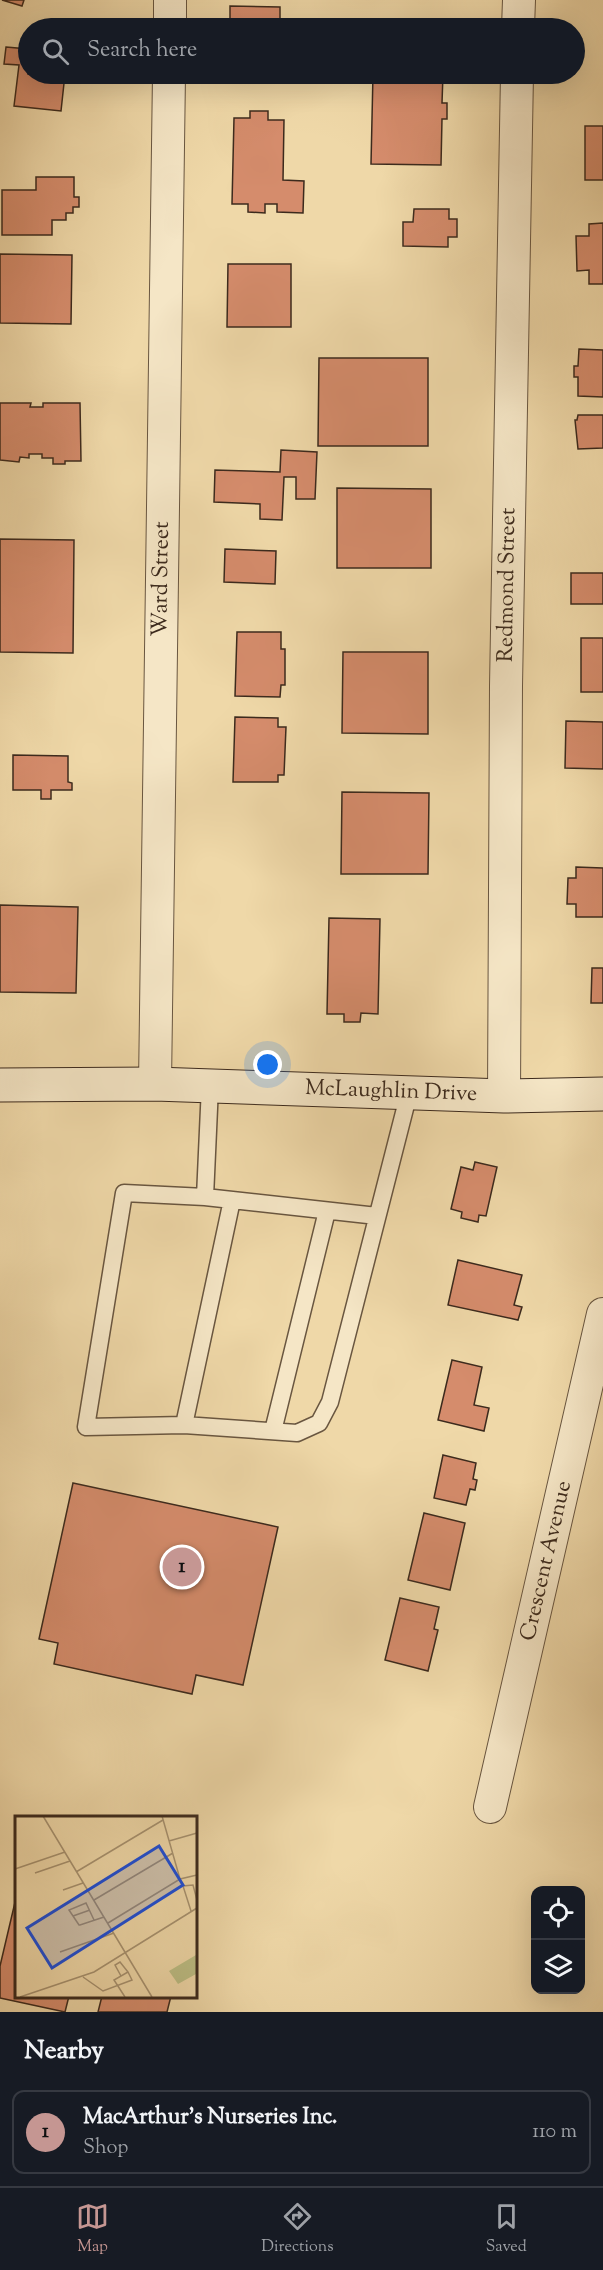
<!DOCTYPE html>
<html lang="en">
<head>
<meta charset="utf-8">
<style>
  body { margin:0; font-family:"Sorts Mill Goudy",serif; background:#20242c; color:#f1f3f6 }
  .controls { position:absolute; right:18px; bottom:18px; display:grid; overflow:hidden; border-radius:12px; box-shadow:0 6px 24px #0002 }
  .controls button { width:54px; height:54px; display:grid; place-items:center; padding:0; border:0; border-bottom:2px solid #363941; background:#171b24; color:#f1f3f6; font:30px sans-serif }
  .you { position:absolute; left:268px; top:1065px; width:21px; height:21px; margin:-15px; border:4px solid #fff; border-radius:50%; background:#1a73e8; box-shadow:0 0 0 9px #1a73e833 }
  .badge { display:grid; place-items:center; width:39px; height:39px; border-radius:50%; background:#c59692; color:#111; font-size:20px; font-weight:700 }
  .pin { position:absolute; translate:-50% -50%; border:3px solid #fff; box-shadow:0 2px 6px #0006 }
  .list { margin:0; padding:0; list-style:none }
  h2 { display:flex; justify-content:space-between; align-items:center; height:78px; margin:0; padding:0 24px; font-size:26px }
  h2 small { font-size:20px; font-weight:400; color:#9ea1a6 }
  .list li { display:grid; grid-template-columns:39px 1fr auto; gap:18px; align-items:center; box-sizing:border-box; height:84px; margin:0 12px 12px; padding:0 12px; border:2px solid #363941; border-radius:12px }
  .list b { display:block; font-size:22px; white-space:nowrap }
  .list p { margin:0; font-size:20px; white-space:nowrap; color:#9ea1a6 }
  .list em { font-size:20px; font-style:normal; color:#9ea1a6 }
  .icon { flex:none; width:33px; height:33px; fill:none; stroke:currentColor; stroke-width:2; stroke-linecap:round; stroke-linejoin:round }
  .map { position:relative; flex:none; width:603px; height:2012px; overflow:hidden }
  .search { position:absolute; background:#171b24; box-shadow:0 6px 24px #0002; left:18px; right:18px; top:18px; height:66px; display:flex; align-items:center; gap:15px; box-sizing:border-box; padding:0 21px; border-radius:33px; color:#9ea1a6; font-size:22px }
  .sheet { height:174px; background:#171b24 }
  nav { display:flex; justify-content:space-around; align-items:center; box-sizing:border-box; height:84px; border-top:2px solid #363941; background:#171b24; font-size:16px; color:#9ea1a6 }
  nav a { display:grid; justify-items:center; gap:3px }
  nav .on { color:#c59692 }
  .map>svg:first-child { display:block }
  .building { fill:#d58c6c; stroke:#3c2a1d; stroke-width:1.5 }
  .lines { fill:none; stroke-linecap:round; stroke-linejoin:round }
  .lane-casing { stroke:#695640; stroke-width:19 }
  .street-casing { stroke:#695640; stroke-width:34 }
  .secondary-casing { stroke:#3c2a1d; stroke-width:35 }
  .lane { stroke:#f5e6c6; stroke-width:16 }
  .street { stroke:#f5e6c6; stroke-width:32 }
  .secondary { stroke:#f5e6c6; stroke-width:33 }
  .labels { text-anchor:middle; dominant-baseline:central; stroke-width:5; stroke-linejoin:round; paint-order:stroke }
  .street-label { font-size:22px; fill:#3c2a1d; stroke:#f5e6c6 }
  .inset-road { fill:none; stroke:#a79270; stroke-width:1.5 }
  .view { fill:#1d4ed8; fill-opacity:0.15; stroke:#1d4ed8; stroke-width:3 }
  .inset-edge { fill:none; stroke:#3c2a1d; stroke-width:3 }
</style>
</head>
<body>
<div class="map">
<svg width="603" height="2012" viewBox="0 0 603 2012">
  <rect width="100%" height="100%" fill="#efd8a8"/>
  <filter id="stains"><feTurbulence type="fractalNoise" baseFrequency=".00333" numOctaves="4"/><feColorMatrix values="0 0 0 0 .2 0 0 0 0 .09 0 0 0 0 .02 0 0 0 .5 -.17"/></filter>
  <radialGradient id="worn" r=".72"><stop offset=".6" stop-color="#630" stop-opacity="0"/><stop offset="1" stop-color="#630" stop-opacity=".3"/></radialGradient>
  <path class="building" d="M2,0H24L22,6Z
    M230,6L280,7V28H230Z
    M6,47L28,49V74H65L61,111L14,106L19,65L4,64Z
    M229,74H280V75Z
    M373,74H443L442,103H447V119H442L441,165L371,164Z
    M250,111H268V120H284L283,180L304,181L303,213L277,212V204H265V213L248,212V204H232L234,118H250Z
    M585,126H603V180H585Z
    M36,177H74V197H79V207H73V213H66V220H52V235H2V190H36Z
    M414,209H449V219H457V237H448V247L403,246V222H413Z
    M603,223V284H589V270L577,271L576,236H589V224Z
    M0,254L72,255L71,324L0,323Z
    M228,264H291V327H227Z
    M579,349L603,350V397L578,396V377H574V366H578Z
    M319,358H428V446H318Z
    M0,403H31L30,407H43V403H80L81,461H65V464H53V458H42V454H29V458L20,457L19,462L0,460Z
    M578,415H603V448L578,449L575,420H577Z
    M281,450L317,452L315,499H296V477H284L282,520L260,519V504L214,502L215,470L280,472Z
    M337,488L431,489V568H337Z
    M0,539L74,540L73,653L0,652Z
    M225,549L276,551L275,584L224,582Z
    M571,573H603V604H571Z
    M237,632H281V649H285V685H281L280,697L235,696Z
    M581,638H603V692H581Z
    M343,652H428V734L342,733Z
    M235,717L278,718V727H286L284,775H278V782H233Z
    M566,721L603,722V769L565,768Z
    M13,755L68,756V782L72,783V790H51V799H41V790H13Z
    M342,792L429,793L428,874H341Z
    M576,867L603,868V917H576V904H567L568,878H576Z
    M0,905L78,907L76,993L0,992Z
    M329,918L380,919L378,1014L361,1013L360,1022H344V1014H327Z
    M592,968H603V1003H591Z
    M475,1162L497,1167L486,1216L479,1215L478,1222L461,1218L462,1212L451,1209L461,1167L473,1170Z
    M458,1260L522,1275L514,1305L522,1307L518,1320L448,1305Z
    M452,1360L482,1367L474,1405L489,1408L484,1431L438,1420Z
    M443,1455L476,1463L473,1479L477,1480L475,1490L470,1489L466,1505L434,1498Z
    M73,1483L278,1527L243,1685L196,1675L192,1694L54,1664L58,1643L39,1639Z
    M424,1513L465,1523L450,1590L408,1580Z
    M400,1598L439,1607L434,1629L438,1630L428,1671L385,1660Z
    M16,1898V1996H69L65,2012L0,1998V1966Z
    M102,1996H171L167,2012H98Z"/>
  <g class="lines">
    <defs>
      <path id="lane" d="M205,1197L210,1086
        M377,1216L205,1197L124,1193L86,1427L184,1425L297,1433L319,1423L330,1402L409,1093
        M184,1425L232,1200
        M273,1431L327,1211"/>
      <path id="street" d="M170,28V0
        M518,28L519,0
        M155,1084L169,74
        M504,1096L506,686L517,74
        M490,1807L603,1314"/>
      <path id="secondary" d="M0,1085L155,1084L504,1096L603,1094"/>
    </defs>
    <use href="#lane" class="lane-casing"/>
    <use href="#street" class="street-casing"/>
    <use href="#secondary" class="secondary-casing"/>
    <use href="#lane" class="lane"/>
    <use href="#street" class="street"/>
    <use href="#secondary" class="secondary"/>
  </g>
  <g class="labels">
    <g class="street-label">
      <text transform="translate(162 579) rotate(-89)">Ward Street</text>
      <text transform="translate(508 585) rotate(-89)">Redmond Street</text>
      <text transform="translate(391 1092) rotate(2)">McLaughlin Drive</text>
      <text transform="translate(547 1561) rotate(-77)">Crescent Avenue</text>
    </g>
  </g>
  <g transform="translate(15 1816)">
    <rect width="182" height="182" fill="#efd8a8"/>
    <path d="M181,139V158L163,168L154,155Z" fill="#bcbe85"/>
    <path class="inset-road" d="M28,0L137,181M147,0L165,63M154,25L182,17M0,53L50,36M61,56L148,4M20,57L55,45M48,74L68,67M79,84L158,37M176,95L168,70L178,69L182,84M58,100L75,94M79,104L71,87L54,94L64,109H65L89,101M93,107L165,63L182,59M45,136L99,117M106,160L100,149L105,146L113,156L99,164L110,181M68,161L88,175L117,164L113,156M5,181L79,156L182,92"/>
    <path class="view" d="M144,30L168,69L37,152L12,112Z"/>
    <rect width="182" height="182" class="inset-edge"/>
  </g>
  <rect width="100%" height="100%" filter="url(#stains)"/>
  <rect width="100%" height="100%" fill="url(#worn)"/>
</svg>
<div class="controls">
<button><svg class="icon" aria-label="locate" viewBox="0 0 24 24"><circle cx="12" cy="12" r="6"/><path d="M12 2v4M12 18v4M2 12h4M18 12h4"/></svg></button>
<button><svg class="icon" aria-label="layers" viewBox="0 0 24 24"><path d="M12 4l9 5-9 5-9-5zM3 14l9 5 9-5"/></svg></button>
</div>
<div class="you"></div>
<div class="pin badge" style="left:182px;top:1567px">1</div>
<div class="search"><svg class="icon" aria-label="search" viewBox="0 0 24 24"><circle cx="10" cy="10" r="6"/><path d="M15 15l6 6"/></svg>Search here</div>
</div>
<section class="sheet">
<h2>Nearby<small></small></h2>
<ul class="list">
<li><span class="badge">1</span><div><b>MacArthur's Nurseries Inc.</b><p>Shop</p></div><em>110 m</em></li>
</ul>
</section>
<nav>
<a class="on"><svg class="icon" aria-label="map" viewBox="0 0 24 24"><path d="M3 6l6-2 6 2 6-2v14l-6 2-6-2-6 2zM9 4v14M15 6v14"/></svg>Map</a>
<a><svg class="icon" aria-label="directions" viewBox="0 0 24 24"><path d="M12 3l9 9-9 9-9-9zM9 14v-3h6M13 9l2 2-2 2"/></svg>Directions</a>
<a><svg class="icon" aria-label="saved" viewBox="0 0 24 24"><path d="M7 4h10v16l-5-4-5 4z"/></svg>Saved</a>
</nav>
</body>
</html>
